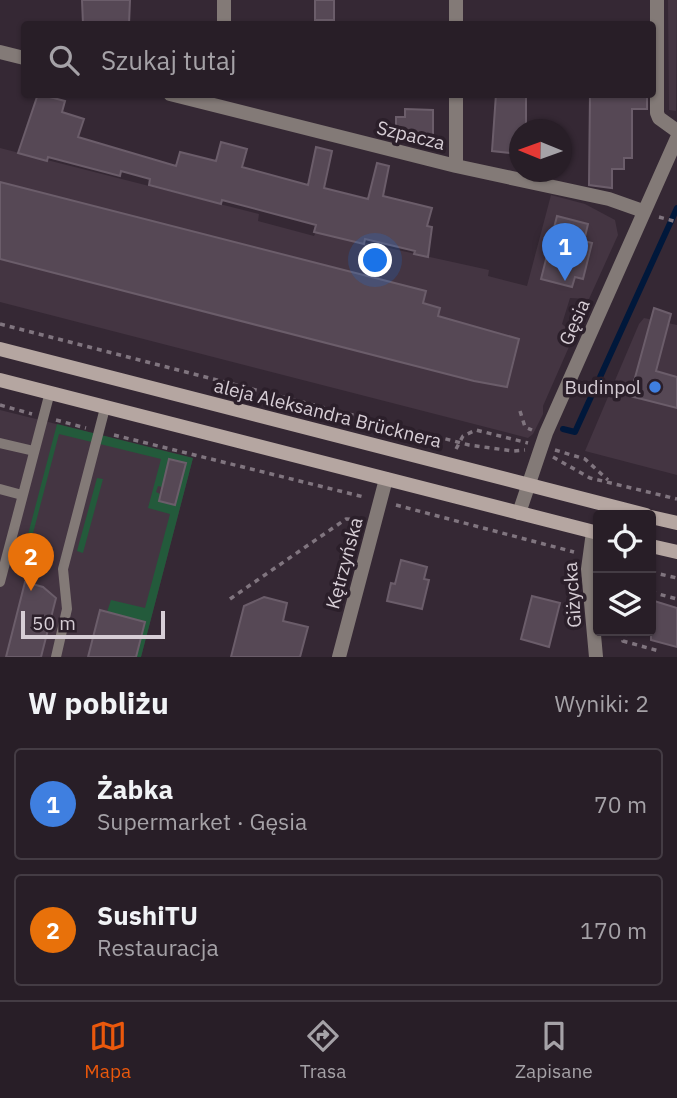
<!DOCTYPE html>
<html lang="pl">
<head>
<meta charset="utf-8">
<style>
  body { margin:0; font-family:"IBM Plex Sans",sans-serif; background:#30272f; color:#f1f3f6 }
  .controls { position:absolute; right:21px; bottom:21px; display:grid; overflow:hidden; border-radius:7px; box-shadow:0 2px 5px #0004 }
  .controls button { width:63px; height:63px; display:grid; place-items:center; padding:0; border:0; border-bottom:2px solid #443c44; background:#281e27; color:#f1f3f6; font:35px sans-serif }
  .compass { position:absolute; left:509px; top:119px; width:63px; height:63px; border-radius:50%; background:#281e27; box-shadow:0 2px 5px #0004; rotate:271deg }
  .scale { position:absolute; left:21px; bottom:18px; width:144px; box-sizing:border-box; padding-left:7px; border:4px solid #d7ced6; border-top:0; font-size:19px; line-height:24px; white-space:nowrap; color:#d7ced6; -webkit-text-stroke:5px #2b1f2a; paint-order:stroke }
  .you { position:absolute; left:376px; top:261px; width:24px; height:24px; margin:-18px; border:5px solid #fff; border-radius:50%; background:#1a73e8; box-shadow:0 0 0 10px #1a73e833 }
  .badge { display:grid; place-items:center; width:46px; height:46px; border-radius:50%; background:#ea580c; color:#fff; font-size:23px; font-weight:700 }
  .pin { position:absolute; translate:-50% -58px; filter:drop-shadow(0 2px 4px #0008) }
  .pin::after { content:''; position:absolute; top:37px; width:24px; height:21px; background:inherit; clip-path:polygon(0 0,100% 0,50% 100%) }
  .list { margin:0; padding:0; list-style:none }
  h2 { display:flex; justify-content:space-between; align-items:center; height:91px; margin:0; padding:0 28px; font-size:30px }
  h2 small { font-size:23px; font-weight:400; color:#a5a2a7 }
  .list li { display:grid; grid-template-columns:46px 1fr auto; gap:21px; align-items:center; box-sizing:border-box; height:112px; margin:0 14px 14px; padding:0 14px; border:2px solid #443c44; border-radius:7px }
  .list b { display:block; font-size:26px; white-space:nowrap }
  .list p { margin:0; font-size:23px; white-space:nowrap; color:#a5a2a7 }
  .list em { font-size:23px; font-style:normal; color:#a5a2a7 }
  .icon { flex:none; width:38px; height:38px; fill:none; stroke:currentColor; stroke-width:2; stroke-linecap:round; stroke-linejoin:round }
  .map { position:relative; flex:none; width:677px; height:657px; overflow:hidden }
  .search { position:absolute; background:#281e27; box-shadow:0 2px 5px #0004; left:21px; right:21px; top:21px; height:77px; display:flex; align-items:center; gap:18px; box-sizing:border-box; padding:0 24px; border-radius:7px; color:#a5a2a7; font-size:26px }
  .sheet { height:343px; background:#281e27 }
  nav { display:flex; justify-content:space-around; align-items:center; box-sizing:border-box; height:98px; border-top:2px solid #443c44; background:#281e27; font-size:19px; color:#a5a2a7 }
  nav a { display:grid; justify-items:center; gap:4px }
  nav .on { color:#ea580c }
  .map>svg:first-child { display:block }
  .commercial { fill:#443542 }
  .green { fill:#235a3b; fill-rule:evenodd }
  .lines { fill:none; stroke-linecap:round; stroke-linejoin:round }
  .stream { stroke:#00183b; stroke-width:6 }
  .building { fill:#564855; stroke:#6b5d6a; stroke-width:2 }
  .path { stroke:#80757f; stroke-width:3.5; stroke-dasharray:5 5; stroke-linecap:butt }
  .service { stroke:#837a77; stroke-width:10 }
  .minor { stroke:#837a77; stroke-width:14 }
  .secondary { stroke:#b5a6a1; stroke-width:14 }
  .shop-dot { fill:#3f7fe0; stroke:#2b1f2a; stroke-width:2.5 }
  .labels { text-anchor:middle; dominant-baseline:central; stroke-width:7; stroke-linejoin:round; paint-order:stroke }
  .street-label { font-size:19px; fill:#d7ced6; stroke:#2b1f2a }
  .poi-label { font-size:19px; fill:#d7ced6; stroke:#2b1f2a; text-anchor:end }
</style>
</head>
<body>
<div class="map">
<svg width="677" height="657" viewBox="0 0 677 657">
  <rect width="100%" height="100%" fill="#352834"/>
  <path class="commercial" d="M668,0H677L676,111L669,110Z
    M0,148L259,214L258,221L314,236L316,232L489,270L488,276L527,286L551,195L585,204L615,220L618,235L589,299L570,298L562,324L572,333V340L543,406V414L533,434L528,438L0,302Z
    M644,318L677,325V475L585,451L639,324Z
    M0,410L193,458L141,657H0Z"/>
  <path class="green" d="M57,424L193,458L141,657H136L145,622L107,612L111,600L145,608L170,514L148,508L161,459L59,434L26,560L37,564L35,573L19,569ZM169,459L186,463L175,505L159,501L160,494L156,492L158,486L162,487Z
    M97,478L103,479L83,553L77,551Z"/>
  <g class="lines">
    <path class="stream" d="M563,429L575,432L677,208"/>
  </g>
  <path class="building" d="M82,0H130L129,24H83Z
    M315,0H334V20H315Z
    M38,94L65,101L62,112L84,119L78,137L176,166L180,152L216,161L221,142L247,149L242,167L308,185L316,147L332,151L324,188L368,199L377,163L389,166L383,196L432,208L427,226L432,227L428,257L414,254L415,251L365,239L364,244L314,232L316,225L222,200L221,204L149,185L150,179L121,171L120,176L48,157L47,161L18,153Z
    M496,94H526V130H520V154L492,151Z
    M590,94H647V109H632V158H624V169H612V188L589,185Z
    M405,109L433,110V135H396V117H405Z
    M0,182L426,291L423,303L440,308L438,316L519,339L507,387L474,381L0,259Z
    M557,216L588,224L584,241L592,243L583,279L575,277L572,287L541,279Z
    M654,308L671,314L656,371L677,377V408L630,396Z
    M169,459L186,463L175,505L159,501Z
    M401,560L427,567L424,579L429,580L422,609L387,601L391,583L395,584Z
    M25,582L43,587L56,598L41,657H6Z
    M532,596L560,603L549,647L521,639Z
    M264,597L287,603L283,621L308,627L300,657H231L244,606Z
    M651,600L677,608V647L651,640Z
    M100,610L145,622L136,657H88Z"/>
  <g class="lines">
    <path class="path" d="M659,217L677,222
      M0,324L469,445L513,451L525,450
      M0,405L32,414
      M520,411L525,427L532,430
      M56,420L86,428
      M114,435L364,497
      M456,449L463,436L476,430L528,443
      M555,450L585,459L608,480
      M553,457L590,478L677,499
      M396,505L574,552
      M651,572L677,578
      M651,592L677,599
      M230,599L346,519L359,520
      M626,631L623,641L659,651"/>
    <path class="service" d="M0,443L34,451
      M0,489L22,495
      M0,582L50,392
      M56,657L67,609L63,569L105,408"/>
    <path class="minor" d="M224,0V24
      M456,0V24
      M657,0V113L659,118L677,131
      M0,52L24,58
      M170,94L456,166L609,199L643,211
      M456,94V166
      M519,513L546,433L677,138
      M593,532L588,569L596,657
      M339,657L386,479"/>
    <path class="secondary" d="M0,349L646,515
      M0,380L598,533
      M651,517L677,523
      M651,546L677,552"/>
  </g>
  <circle class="shop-dot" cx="655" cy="387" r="7"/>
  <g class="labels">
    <g class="street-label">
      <text transform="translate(411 135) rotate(14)">Szpacza</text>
      <text transform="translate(574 322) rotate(-66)">Gęsia</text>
      <text transform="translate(328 413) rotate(14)">aleja Aleksandra Brücknera</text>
      <text transform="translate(344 563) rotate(-75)">Kętrzyńska</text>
      <text transform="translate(572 595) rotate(-94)">Giżycka</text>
    </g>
    <g class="poi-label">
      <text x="641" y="387">Budinpol</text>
    </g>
  </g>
</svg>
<div class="controls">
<button><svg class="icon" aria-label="locate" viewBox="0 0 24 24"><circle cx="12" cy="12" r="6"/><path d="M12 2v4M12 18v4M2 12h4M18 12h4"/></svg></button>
<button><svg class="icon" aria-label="layers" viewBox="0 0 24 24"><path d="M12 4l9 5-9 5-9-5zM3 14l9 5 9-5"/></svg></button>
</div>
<svg class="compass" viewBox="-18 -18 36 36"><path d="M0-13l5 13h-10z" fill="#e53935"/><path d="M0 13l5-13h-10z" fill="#a5a2a7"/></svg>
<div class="scale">50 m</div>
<div class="you"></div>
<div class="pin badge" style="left:565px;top:281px;background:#3f7fe0">1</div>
<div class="pin badge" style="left:31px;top:591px;background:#e8710a">2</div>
<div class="search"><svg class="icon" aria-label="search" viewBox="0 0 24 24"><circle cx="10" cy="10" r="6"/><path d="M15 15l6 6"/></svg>Szukaj tutaj</div>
</div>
<section class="sheet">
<h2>W pobliżu<small>Wyniki: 2</small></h2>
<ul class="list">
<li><span class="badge" style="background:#3f7fe0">1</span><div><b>Żabka</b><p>Supermarket · Gęsia</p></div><em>70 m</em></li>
<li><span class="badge" style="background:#e8710a">2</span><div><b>SushiTU</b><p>Restauracja</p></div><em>170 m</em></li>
</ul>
</section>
<nav>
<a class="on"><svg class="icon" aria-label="map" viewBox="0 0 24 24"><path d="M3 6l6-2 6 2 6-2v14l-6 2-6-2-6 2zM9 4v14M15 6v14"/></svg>Mapa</a>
<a><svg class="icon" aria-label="directions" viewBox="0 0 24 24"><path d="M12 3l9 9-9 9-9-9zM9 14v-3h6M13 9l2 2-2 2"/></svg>Trasa</a>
<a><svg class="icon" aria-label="saved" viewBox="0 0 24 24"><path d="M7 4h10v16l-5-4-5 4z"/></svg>Zapisane</a>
</nav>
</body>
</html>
